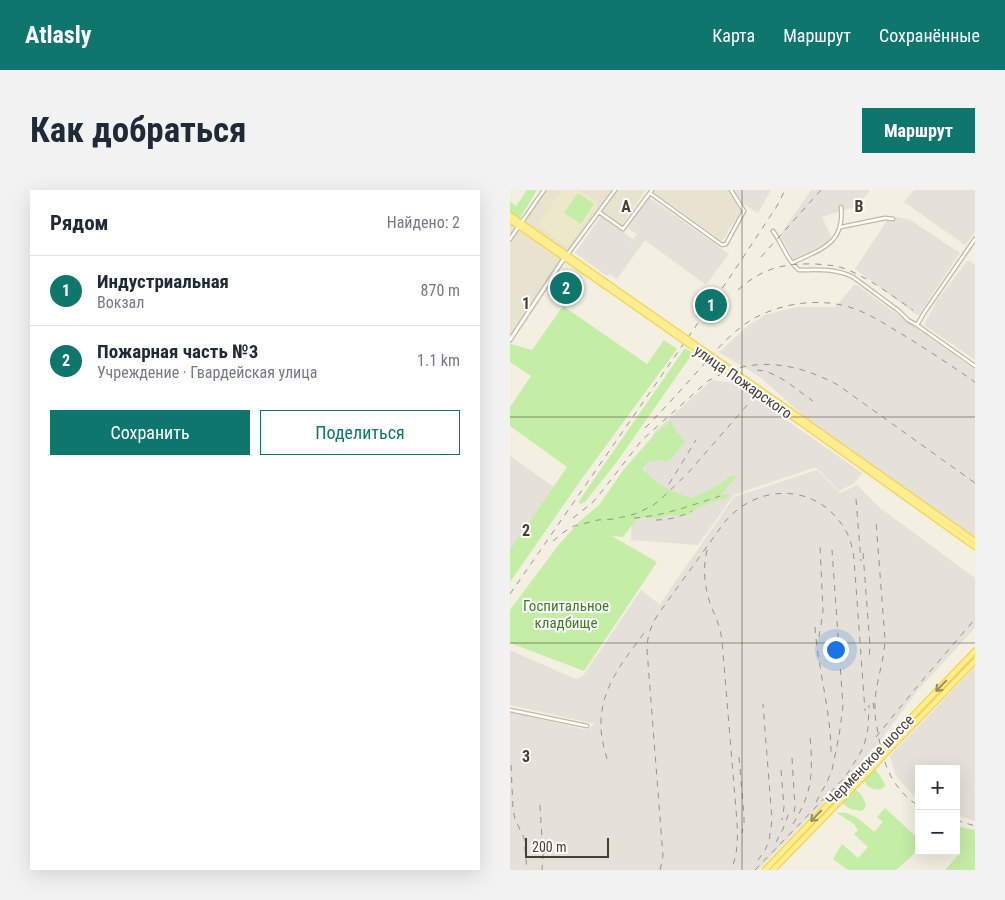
<!DOCTYPE html>
<html lang="ru">
<head>
<meta charset="utf-8">
<style>
  body { margin:0; font-family:"Roboto Condensed",sans-serif; background:#f2f2f3; color:#1f2937 }
  .controls { position:absolute; right:15px; bottom:15px; display:grid; overflow:hidden; border-radius:0px; box-shadow:0 5px 20px #0002 }
  .controls button { width:45px; height:45px; display:grid; place-items:center; padding:0; border:0; border-bottom:1px solid #e0e1e3; background:#fff; color:#1f2937; font:25px sans-serif }
  .scale { position:absolute; left:15px; bottom:12px; width:84px; box-sizing:border-box; padding-left:5px; border:2px solid #454032; border-top:0; font-size:14px; line-height:18px; white-space:nowrap; color:#454032; -webkit-text-stroke:4px #fff; paint-order:stroke }
  .you { position:absolute; left:325px; top:459px; width:18px; height:18px; margin:-12px; border:4px solid #fff; border-radius:50%; background:#1a73e8; box-shadow:0 0 0 8px #1a73e833 }
  .badge { display:grid; place-items:center; width:32px; height:32px; border-radius:50%; background:#0f766e; color:#fff; font-size:16px; font-weight:700 }
  .pin { position:absolute; translate:-50% -50%; border:2px solid #fff; box-shadow:0 1px 5px #0006 }
  .list { margin:0; padding:0; list-style:none }
  h2 { display:flex; justify-content:space-between; align-items:center; height:65px; margin:0; padding:0 20px; font-size:21px }
  h2 small { font-size:16px; font-weight:400; color:#747a83 }
  .list li { display:grid; grid-template-columns:32px 1fr auto; gap:15px; align-items:center; box-sizing:border-box; height:70px; padding:0 20px; border-top:1px solid #e0e1e3 }
  .list b { display:block; font-size:19px; white-space:nowrap }
  .list p { margin:0; font-size:16px; white-space:nowrap; color:#747a83 }
  .list em { font-size:16px; font-style:normal; color:#747a83 }
  .actions { display:flex; gap:10px; padding:15px 20px }
  .actions a { flex:1; padding:11px 0; border:1px solid #0f766e; border-radius:0px; text-align:center; font-size:18px; color:#0f766e }
  .actions .main { background:#0f766e; color:#fff }
  .map { position:relative; flex:none; width:465px; height:680px; overflow:hidden; border-radius:0px }
  header { display:flex; align-items:center; gap:30px; box-sizing:border-box; height:70px; padding:0 25px; background:#0f766e; color:#fff }
  header strong { font-size:24px }
  nav { display:flex; gap:28px; margin-inline-start:auto; font-size:18px }
  .intro { display:flex; align-items:center; justify-content:space-between; box-sizing:border-box; height:120px; padding:0 30px }
  h1 { margin:0; font-size:35px }
  .button { padding:12px 22px; border-radius:0px; background:#0f766e; color:#fff; font-size:18px; font-weight:700 }
  main { display:flex; gap:30px; padding:0 30px }
  aside { flex:1; background:#fff; border-radius:0px; box-shadow:0 5px 20px #0002 }
  .map>svg:first-child { display:block }
  .residential { fill:#e8e3cf }
  .industrial { fill:#e5e0d8 }
  .education { fill:#eee8ca }
  .green { fill:#c4eda6 }
  .parking { fill:#e3e1db }
  .lines { fill:none; stroke-linecap:round; stroke-linejoin:round }
  .minor-casing { stroke:#bfb9a4; stroke-width:5 }
  .tertiary-casing { stroke:#bfb9a4; stroke-width:5.5 }
  .primary-casing { stroke:#f1d453; stroke-width:7 }
  .minor { stroke:#fff; stroke-width:2.5 }
  .tertiary { stroke:#fff; stroke-width:3 }
  .primary { stroke:#ffed8f; stroke-width:4.5 }
  .rail { stroke:#949494; stroke-width:1; stroke-dasharray:6 6; stroke-linecap:butt }
  .primary-bridge-casing { stroke:#f1d453; stroke-width:7; stroke-linecap:butt }
  .primary-bridge { stroke:#ffed8f; stroke-width:4.5 }
  .oneway { stroke:#998e5c }
  .grid { fill:none; stroke:#454032; stroke-width:1; stroke-opacity:0.55 }
  .labels { text-anchor:middle; dominant-baseline:central; stroke-width:4; stroke-linejoin:round; paint-order:stroke }
  .street-label { font-size:15px; fill:#454032; stroke:#fff }
  .park-label { font-size:15px; fill:#387d20; stroke:#fff }
  .grid-label { font-size:16px; text-anchor:middle; font-weight:bold; fill:#454032; stroke:#fff; stroke-width:4; stroke-linejoin:round; paint-order:stroke }
</style>
</head>
<body>
<header>
<strong>Atlasly</strong>
<nav><a>Карта</a><a>Маршрут</a><a>Сохранённые</a></nav>
</header>
<div class="intro"><h1>Как добраться</h1><a class="button">Маршрут</a></div>
<main>
<aside>
<h2>Рядом<small>Найдено: 2</small></h2>
<ul class="list">
<li><span class="badge">1</span><div><b>Индустриальная</b><p>Вокзал</p></div><em>870 m</em></li>
<li><span class="badge">2</span><div><b>Пожарная часть №3</b><p>Учреждение · Гвардейская улица</p></div><em>1.1 km</em></li>
</ul>
<div class="actions"><a class="main">Сохранить</a><a>Поделиться</a></div>
</aside>
<div class="map">
<svg width="465" height="680" viewBox="0 0 465 680">
  <rect width="100%" height="100%" fill="#f3f0e2"/>
  <path class="residential" d="M34,0H105L57,65L11,33Z
    M107,0H136L111,36L92,22Z
    M145,0H218L231,21L212,51L144,2Z
    M0,30L55,68L0,150Z"/>
  <path class="industrial" d="M224,0H261L248,23L232,13Z
    M301,0H360L348,16L312,27L321,46L317,53L283,69L270,45Z
    M404,0H465V42L455,55L394,12Z
    M139,7L219,64L196,95L117,37Z
    M91,26L123,49L97,86L65,63Z
    M380,26L399,29L450,63L408,126L345,79Z
    M458,70L465,75V170L414,135L427,110Z
    M345,94L465,180V348L297,229L250,187L209,162L239,135L255,125L286,117H325Z
    M202,190L224,193L352,283L345,293L329,301L306,277L224,305L188,355L121,350L122,329L135,282L134,271L144,242Z
    M0,266L50,301L0,375Z
    M307,280L330,303L347,295L370,318L465,388V438L408,500L370,551L355,568L312,614L248,680H0V522L77,540L85,534L0,515V460L66,489L73,486L131,400L149,414L145,421L224,307Z
    M465,477V631L446,625V579H409V609L405,607L386,586L380,566Z"/>
  <path class="education" d="M52,0H69L88,13L58,58L27,35Z"/>
  <path class="green" d="M17,0H27L9,30L0,24V11L6,16Z
    M68,3L84,14L71,34L54,23Z
    M53,116L137,174L154,150L167,159L73,287L0,392V360L57,277L0,236V217L21,186L0,172V155L1,154L22,160Z
    M175,158L183,163L106,273L75,312L70,314L69,312L73,305Z
    M161,231L164,238L175,252L160,270L156,272L150,270L137,272L133,279C144,294 165,304 183,308L207,296L222,285L227,286L210,305L219,304V306L214,310L210,309L188,318L176,326L157,325L151,329L134,327L126,330L113,347L102,346L147,372L74,481L0,453V420L47,357L69,332L89,315L114,279L146,243Z
    M365,578L375,594V596C370,602 363,599 357,596L354,590Z
    M344,600C351,601 354,609 356,616L354,619L351,621L340,619L332,613Z
    M375,618L405,646L409,643V660L386,680H338L323,669L332,654L348,668L358,657L344,644L348,640L344,634L327,623C341,620 354,633 364,642L373,632L367,627Z
    M446,636L465,640V680H435L450,663L446,659Z"/>
  <path class="parking" d="M127,44L135,50L107,89L98,83Z"/>
  <g class="lines">
    <defs>
      <path id="minor" d="M140,3L212,55L216,54L234,21L221,0
        M89,22L113,39L142,0
        M331,37L375,28L383,29
        M263,41C272,53 277,71 289,80C309,80 324,78 343,87L389,121L398,130L407,135L465,176
        M0,49L34,0
        M57,65L105,0
        M282,73C310,59 335,55 331,17
        M407,135L414,123L465,49
        M0,520L77,536"/>
      <path id="tertiary" d="M0,150L55,67"/>
      <path id="primary" d="M0,25L100,95
        M0,30L97,97
        M292,229L465,351
        M290,232L465,357
        M255,680L465,461
        M263,680L366,574L373,566L465,471"/>
    </defs>
    <use href="#minor" class="minor-casing"/>
    <use href="#tertiary" class="tertiary-casing"/>
    <use href="#primary" class="primary-casing"/>
    <use href="#minor" class="minor"/>
    <use href="#tertiary" class="tertiary"/>
    <use href="#primary" class="primary"/>
    <path class="rail" d="M251,67L311,0
      M228,100C252,78 274,73 306,74C316,75 324,75 333,78C358,87 381,105 403,120
      M247,180C269,182 285,199 303,211
      M135,238C153,220 170,201 187,182C202,165 217,147 235,134C265,113 311,106 345,119C359,124 372,132 385,140C412,156 439,174 465,192
      M159,294L186,250
      M346,309L351,371
      M63,328L82,313L89,305L132,250L198,191C241,165 285,172 328,195L465,293
      M124,328C154,326 182,315 210,306
      M146,330C159,330 170,327 182,321
      M43,351L54,342L64,336L88,330L104,329L125,324L142,316L150,310L177,284L239,213
      M197,360C193,377 194,393 199,410C202,419 206,427 209,436C211,441 211,446 212,451L227,632C228,649 228,664 221,680
      M353,363L360,456L359,468
      M0,404L222,84L267,16L275,0
      M305,437C308,480 321,521 321,563
      M309,447L313,422L310,355
      M363,513C370,552 371,593 409,616
      M365,519C364,496 374,474 375,450L366,331
      M366,547L410,493L465,429
      M229,567L234,625V633L232,643
      M282,568L285,617L283,628
      M97,569C94,557 90,544 91,531C92,494 117,467 137,439
      M1,575L3,619L5,629L14,648L17,680
      M271,580L274,617L272,630
      M306,612L317,592L322,580L329,546L333,516L322,360
      M30,615L33,665L32,680
      M446,630L465,636
      M283,634C303,602 303,582 300,546
      M266,652L273,639L280,620
      M248,670L255,660L259,651L262,630L253,514
      M150,680L151,676L153,666L137,460C137,446 141,435 149,423L214,333C248,291 311,293 337,343C341,351 343,360 344,369L355,521
      M245,680L335,587L348,567L354,556L358,538L359,515"/>
    <defs>
      <path id="primary-bridge" d="M100,95L292,229
        M97,97L290,232"/>
    </defs>
    <use href="#primary-bridge" class="primary-bridge-casing"/>
    <use href="#primary-bridge" class="primary-bridge"/>
  </g>
  <defs><path id="oneway-shaft" d="M-6 0H5M1.5-3L5.5 0L1.5 3" fill="none" stroke-width="1.6" stroke-linecap="round" stroke-linejoin="round" transform="scale(1.25)"/></defs>
  <g class="oneway">
    <use href="#oneway-shaft" transform="translate(431 496) rotate(134)"/>
    <use href="#oneway-shaft" transform="translate(306 626) rotate(134)"/>
  </g>
  <path class="grid" d="M232,0V680M0,227H465M0,453H465"/>
  <g class="labels">
    <g class="street-label">
      <text transform="translate(233 192) rotate(35)">улица Пожарского</text>
      <text transform="translate(360 570) rotate(-46)">Черменское шоссе</text>
    </g>
    <g class="park-label">
      <text x="56" y="416">Госпитальное<tspan x="56" dy="17">кладбище</tspan></text>
    </g>
  </g>
  <g class="grid-label">
    <text x="116" y="22">A</text>
    <text x="349" y="22">B</text>
    <text x="16" y="119">1</text>
    <text x="16" y="346">2</text>
    <text x="16" y="572">3</text>
  </g>
</svg>
<div class="controls">
<button>+</button>
<button>−</button>
</div>
<div class="scale">200 m</div>
<div class="you"></div>
<div class="pin badge" style="left:201px;top:115px">1</div>
<div class="pin badge" style="left:56px;top:98px">2</div>
</div>
</main>
</body>
</html>
